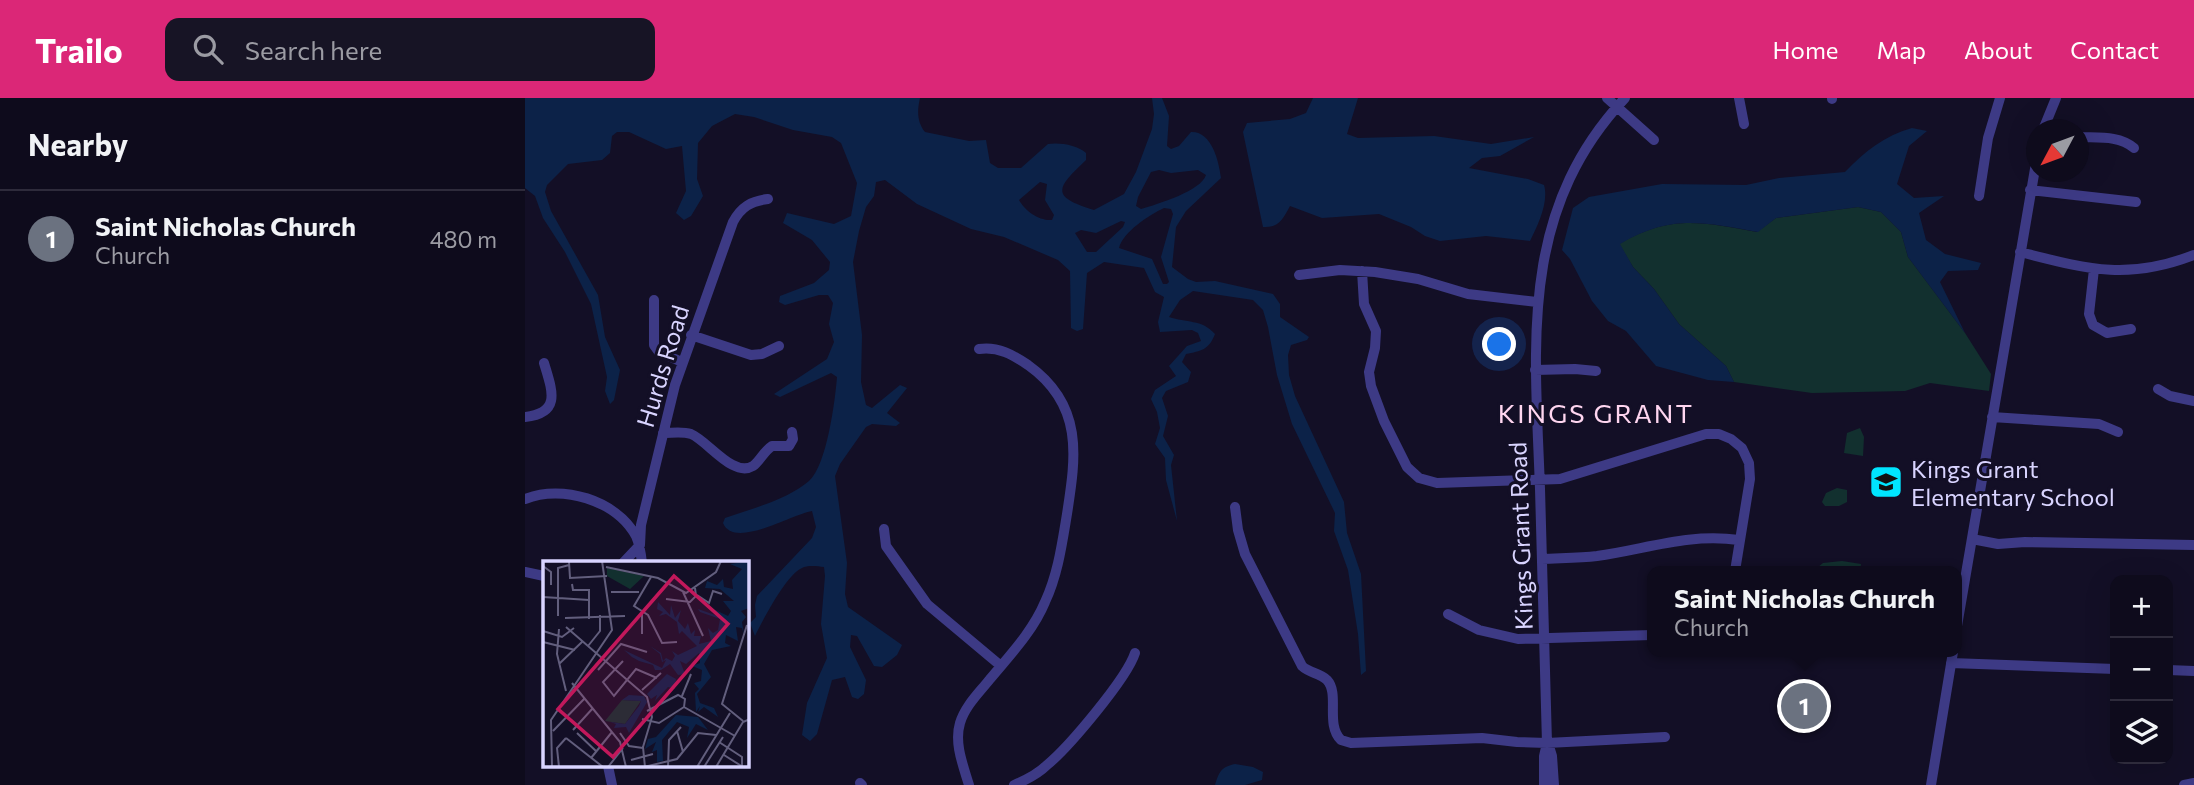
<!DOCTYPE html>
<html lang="en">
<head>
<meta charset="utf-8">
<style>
  body { margin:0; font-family:Commissioner,sans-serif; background:#171425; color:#f1f3f6 }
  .controls { position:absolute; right:21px; bottom:21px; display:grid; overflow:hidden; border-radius:14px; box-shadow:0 7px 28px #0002 }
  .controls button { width:63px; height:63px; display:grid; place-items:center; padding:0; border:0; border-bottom:2px solid #2e2b3b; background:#0e0b1c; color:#f1f3f6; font:35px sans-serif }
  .compass { position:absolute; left:1501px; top:21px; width:63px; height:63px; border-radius:50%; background:#0e0b1c; box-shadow:0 7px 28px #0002; rotate:229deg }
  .you { position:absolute; left:975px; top:247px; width:24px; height:24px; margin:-18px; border:5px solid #fff; border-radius:50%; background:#1a73e8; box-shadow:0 0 0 10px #1a73e833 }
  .badge { display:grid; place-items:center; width:46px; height:46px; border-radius:50%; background:#db2777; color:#fff; font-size:23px; font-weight:700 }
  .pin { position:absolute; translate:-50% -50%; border:4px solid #fff; box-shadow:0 2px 7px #0006 }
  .popup { position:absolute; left:1122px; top:468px; width:315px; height:91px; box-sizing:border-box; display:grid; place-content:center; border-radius:14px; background:#0e0b1c; filter:drop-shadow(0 2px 5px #0005); font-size:23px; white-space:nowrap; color:#9b9ba3 }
  .popup b { font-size:26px; color:#f1f3f6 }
  .popup::after { content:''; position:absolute; left:50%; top:100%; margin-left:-14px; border:14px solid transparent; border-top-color:#0e0b1c }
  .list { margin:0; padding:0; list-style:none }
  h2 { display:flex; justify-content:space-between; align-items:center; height:91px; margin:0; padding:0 28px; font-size:30px }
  h2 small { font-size:23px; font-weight:400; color:#9b9ba3 }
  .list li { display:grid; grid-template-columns:46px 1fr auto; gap:21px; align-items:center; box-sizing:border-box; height:98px; padding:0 28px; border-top:2px solid #2e2b3b }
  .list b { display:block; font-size:26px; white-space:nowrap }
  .list p { margin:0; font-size:23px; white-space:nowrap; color:#9b9ba3 }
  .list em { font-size:23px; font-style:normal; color:#9b9ba3 }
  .icon { flex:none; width:38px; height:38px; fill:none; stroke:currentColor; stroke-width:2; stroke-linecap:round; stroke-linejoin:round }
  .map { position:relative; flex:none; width:1669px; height:687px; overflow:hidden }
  header { display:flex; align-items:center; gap:42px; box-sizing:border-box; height:98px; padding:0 35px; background:#db2777; color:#fff }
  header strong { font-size:33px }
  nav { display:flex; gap:38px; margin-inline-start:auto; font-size:24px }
  .search { width:490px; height:63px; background:#171425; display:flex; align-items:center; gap:18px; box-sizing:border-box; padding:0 24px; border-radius:14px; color:#9b9ba3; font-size:26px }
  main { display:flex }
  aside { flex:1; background:#0e0b1c }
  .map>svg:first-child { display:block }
  .green { fill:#12302f }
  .water { fill:#0c2248; fill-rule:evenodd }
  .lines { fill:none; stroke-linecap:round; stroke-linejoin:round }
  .minor { stroke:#3d3a85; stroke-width:10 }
  .labels { text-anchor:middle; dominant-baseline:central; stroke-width:6; stroke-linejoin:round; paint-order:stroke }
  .street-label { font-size:24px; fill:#d9d4ff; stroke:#130f26 }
  .poi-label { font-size:24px; fill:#d9d4ff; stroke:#130f26; text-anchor:start }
  .neighbourhood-label { font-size:26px; letter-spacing:2px; fill:#ffd6f0; stroke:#130f26 }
  .inset-road { fill:none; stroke:#625e7d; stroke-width:2 }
  .view { fill:#c2185b; fill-opacity:0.15; stroke:#c2185b; stroke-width:3.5 }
  .inset-edge { fill:none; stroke:#d9d4ff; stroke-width:3.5 }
</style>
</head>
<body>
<header>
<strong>Trailo</strong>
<div class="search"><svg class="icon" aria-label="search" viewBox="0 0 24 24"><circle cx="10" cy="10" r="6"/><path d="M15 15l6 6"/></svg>Search here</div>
<nav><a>Home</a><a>Map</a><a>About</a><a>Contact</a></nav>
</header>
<main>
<aside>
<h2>Nearby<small></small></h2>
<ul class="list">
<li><span class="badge" style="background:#6b7280">1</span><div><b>Saint Nicholas Church</b><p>Church</p></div><em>480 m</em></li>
</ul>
</aside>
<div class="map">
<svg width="1669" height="687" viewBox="0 0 1669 687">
  <rect width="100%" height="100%" fill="#130f26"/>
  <path class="green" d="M1333,109L1356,114L1376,134L1383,159L1440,235L1466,276L1464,293L1405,285L1380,293L1287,295L1209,284L1201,268L1154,226L1129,191L1108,169L1094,146C1146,116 1176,124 1232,134L1251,120Z
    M1335,330L1339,339L1338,358L1319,355L1322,335Z
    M1312,390L1322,392V404L1314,408H1300L1297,404L1301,395Z
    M1317,463L1336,466L1335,473H1288L1298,465Z"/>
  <path class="water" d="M0,0H395C392,13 392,24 400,34L444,43L461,42L465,65L473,70H496L523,46C534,44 553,47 561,55V62C533,89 523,98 569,112L599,96L611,74L627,31L629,16L627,0H637L644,18L642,48L646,51L654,48L666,34C687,33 694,64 696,80L661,113L651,129L647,169L663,181L671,184L690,183L748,196L755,206V219L784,239L782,242L766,247L763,257L764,277L770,298L819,404L822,435L836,476L841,573L836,577L833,536L823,472L809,433L810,415L767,326L752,277L743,229L738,212L728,202L668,193L655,202L644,219C661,225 677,221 690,236C684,252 676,253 661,256L657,264L666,274L663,284L641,293L637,300L643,318L638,338L649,357L646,367L652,423L641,382L640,360L630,346L635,330L632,314L626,301L630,292L651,278L644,268L662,248L676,243L673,235L667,232L635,234L633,224L639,199L630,194L619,170L579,164L562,175L558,231L552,233L546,230L545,173L533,162L479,139L446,131L392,106L360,82L351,84L349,98L341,109L334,133L328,164L337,237L336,284L341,307L347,310L375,287L382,290L362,315L375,325L371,328L347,326L341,329L315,366L310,378L322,465L320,496L323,509L377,547L372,557L357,569L349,568L332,538L326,537L325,549L341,582L339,596L333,601L327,599L320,579L307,582L292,636L285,643L277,637L282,605L302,560L296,526L300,478L299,469C292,468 282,467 277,470C261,477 238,522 230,538L225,525L231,519L230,507L232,498L287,440L291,429L287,413C267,416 209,452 198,425L200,420C229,410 261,402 284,383C302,367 310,303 312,279L306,275L255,299L249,296L302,261L309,244L304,226L308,205L303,197H294L260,207L254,204L255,198L289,185L304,172L305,164L287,142L258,125L262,115L309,126L326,118L332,85L316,45L307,39L268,32L229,19L210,16L187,28L173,45L172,81L178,98L166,118L159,122L151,115L161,93L157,48L141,51L104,34H92L87,38L85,55L77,62L43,66L22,87L20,94L26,113L73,197L80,239L95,272L89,302L85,306L80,293L82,279L66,206L40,154L18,120L10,98L0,90ZM634,72L646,75L673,72L681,77C676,93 633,106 616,111L611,108L613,99L626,74ZM515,84L522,86L520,102L529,117L527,122C514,123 500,113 494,102ZM639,110L646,111L648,116L636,159L644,184L642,186H638L627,161L594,150C598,134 624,117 639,110ZM596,123L600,124L598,129L571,154H562L550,135L556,132L571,135Z
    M788,0H833L822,36L833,40L909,38L966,46L1009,39L975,58L957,60L944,70L1003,81L1019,87C1024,104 1013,127 1005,143L961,138L915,143L900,138L886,129L854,116L797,120L765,108C758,121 754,130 738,129L718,34L722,25L765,21L781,15Z
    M1387,30L1402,33L1384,48L1372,86L1389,100L1419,98L1394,115L1401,142L1420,156L1456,165L1453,172L1423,173L1415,184L1440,235L1383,159L1376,134L1356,114L1333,109L1251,120L1233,134C1177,124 1146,116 1095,146L1108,169L1129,191L1154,226L1201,268L1209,284L1183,282L1131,268L1101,233L1083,223L1067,203L1045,161L1037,152L1048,110L1064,99L1137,86L1221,87L1254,80L1320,74C1340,53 1359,38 1387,30Z
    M710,666L728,669L738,674L737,682L720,687H690C694,674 696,669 710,666Z"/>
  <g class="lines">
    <path class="minor" d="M1082,0L1129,42
      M1214,0L1219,26
      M1307,0V1
      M1518,32L1531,0
      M1554,39C1572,40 1594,37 1609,50
      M1505,92L1611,104
      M1454,98L1463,40L1475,0
      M1495,154C1562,171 1602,183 1669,157
      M1569,171L1564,216L1568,227L1582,235L1606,231
      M837,173L839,206L851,233L850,250L844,274L846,288L859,323L882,369L894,380L912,385L1035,381L1181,336H1194L1206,341L1217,350L1224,365L1225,381L1210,473
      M774,177L815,172L850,174L893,181L943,196L1012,204
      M129,202V247L134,254L157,264
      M166,237L226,257L237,256L254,248
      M1010,272L1050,271L1071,273
      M1633,291L1645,298L1669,303
      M0,319C37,315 27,292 19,265
      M1467,319L1574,326L1593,334
      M138,335C147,335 157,333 166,336C183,343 208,380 228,368C235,363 239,353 247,348H264L268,341L267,334
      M0,401C37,386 91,402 111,438C115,447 116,456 117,465
      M710,409L713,432L720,456L777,568C784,575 795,575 802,582C815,596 800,626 816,642L826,645L957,640L992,644L1022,645L1140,639
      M359,431L361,448L402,506L476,568
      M1447,441L1473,446L1500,444L1669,447
      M1017,461C1035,460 1054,460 1072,458C1122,451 1163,435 1214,442
      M98,465L115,447L116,427L150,287L208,124C216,109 226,103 243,101
      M0,474L19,478
      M923,516L954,532L993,541L1127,537
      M1431,534L1512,59
      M1426,565L1590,571
      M1643,572L1669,573
      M1023,645L1027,658L1029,687
      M83,668L87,687
      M335,685L337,687
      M444,687C438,667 429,645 435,625C440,608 454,595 465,581C485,557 508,533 520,504C533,476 537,446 542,416C551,358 559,307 503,267C488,257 473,248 454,251
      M489,687C501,682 513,676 522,667C544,649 602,580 610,555
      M1019,687V658L1022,645C1020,560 1018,475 1015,391C1010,248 993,114 1100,0
      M1406,687L1428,554
      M1659,687L1669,685"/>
  </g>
  <defs>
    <symbol id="school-square" viewBox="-11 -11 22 22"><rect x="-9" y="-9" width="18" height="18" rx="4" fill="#00e5ff" stroke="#130f26"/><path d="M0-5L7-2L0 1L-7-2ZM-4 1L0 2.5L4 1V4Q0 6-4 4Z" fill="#111"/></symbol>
  </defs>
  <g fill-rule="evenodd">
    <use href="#school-square" x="1342" y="365" width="38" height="38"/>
  </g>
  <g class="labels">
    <g class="street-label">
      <text transform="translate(137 268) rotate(-73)">Hurds Road</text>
      <text transform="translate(995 438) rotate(-92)">Kings Grant Road</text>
    </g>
    <g class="poi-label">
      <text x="1386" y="370">Kings Grant<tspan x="1386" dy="28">Elementary School</tspan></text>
    </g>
    <g class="neighbourhood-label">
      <text x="1071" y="314">KINGS GRANT</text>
    </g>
  </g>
  <g transform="translate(18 463)">
    <rect width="206" height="206" fill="#130f26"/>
    <path d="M64,7L101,15L87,28L64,15ZM79,139L98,140L82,163L62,160Z" fill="#12302f"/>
    <path d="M206,0V47L198,50L203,56L199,61L201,74L199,67L193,66L195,80L183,74L182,82L188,85L169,89L161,103L168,116L154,133L157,142L171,147L175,156L161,146L155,151L157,145L153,151L152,132L156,128L151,122L158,120L159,109L149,105L157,102L156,92L143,103L137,100L142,113L135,114L127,103L118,109H112L110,104L96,100L89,96L81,89L119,107L123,99L119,101L117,93L107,85L118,92L120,100L123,97L129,100L132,95L129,90L135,94L154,85L139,70L136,73L134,61L123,53L116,55L120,51L114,48L115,41L127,54L128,44L132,57L138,49L135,60L142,68L145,62L148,73L152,69L151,75H158L156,83L168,80L165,67L170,72L175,69L177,58L157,51L155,48L178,56L168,47L185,55L188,50L180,40H191L177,28L162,27L164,20L174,24L180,18L181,26L190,28L189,19L199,8L187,3ZM124,113L133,118L132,128L125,126L112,140L114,134L108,138L104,133ZM86,134L101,135L104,141L86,172L83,166L71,167L73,163L67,161L82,163L96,145L98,140L79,139ZM133,154L155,156L165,169L153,163L144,177L146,166L134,161L119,179L120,200L114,201V189L109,191L113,181L102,188L105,178L113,176Z" fill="#0c2248"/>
    <path class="inset-road" d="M26,1L27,17L64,15M0,5L8,11V24M63,6L115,17L143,32L173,11L178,0M108,16L91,45L105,54L119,82L134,81M29,23L30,29H46V58M68,31H96M140,31L160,75M154,34L166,42L170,30L179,33M0,36L46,39M123,38L147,41L153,35L152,27M99,50V73M15,55V7L26,4M22,57L82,55M23,66L104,136L109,156L100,186L102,206M16,68L14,93L23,130M0,70L19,76L31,67M0,81L32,89M45,85L57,70V54M80,100L60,121L71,135L93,108L114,117M16,103L40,80M55,109L78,83L104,91M29,122L77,181L83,206M99,129L118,112M139,135L148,113M141,146L192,175M104,150L135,134L142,138L141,146M99,158L116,162L141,146M200,160L179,143L204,64M30,169L50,147M10,170L42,137M134,170L140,191M34,172L54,191M77,172L86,185L100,187M23,177L60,206M176,181L199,196V206M181,194L200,206M48,197L69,171M88,199L110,193M9,206L8,159L69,69L59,0M16,206L14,187L23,177M65,206L80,187M101,206L134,198L155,172L173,174M125,206L126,179L138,166M154,206L187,152M161,206L180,176M173,206L200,161L207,158"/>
    <path class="view" d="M131,15L185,63L70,196L15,148Z"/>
    <rect width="206" height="206" class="inset-edge"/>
  </g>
</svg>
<div class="controls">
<button>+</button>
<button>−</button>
<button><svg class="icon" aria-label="layers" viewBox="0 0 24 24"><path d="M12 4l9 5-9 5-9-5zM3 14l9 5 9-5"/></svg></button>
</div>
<svg class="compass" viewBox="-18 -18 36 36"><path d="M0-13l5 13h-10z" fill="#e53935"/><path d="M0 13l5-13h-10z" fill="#9b9ba3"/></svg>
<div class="you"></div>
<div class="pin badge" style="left:1279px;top:608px;background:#6b7280">1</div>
<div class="popup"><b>Saint Nicholas Church</b>Church</div>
</div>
</main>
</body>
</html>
